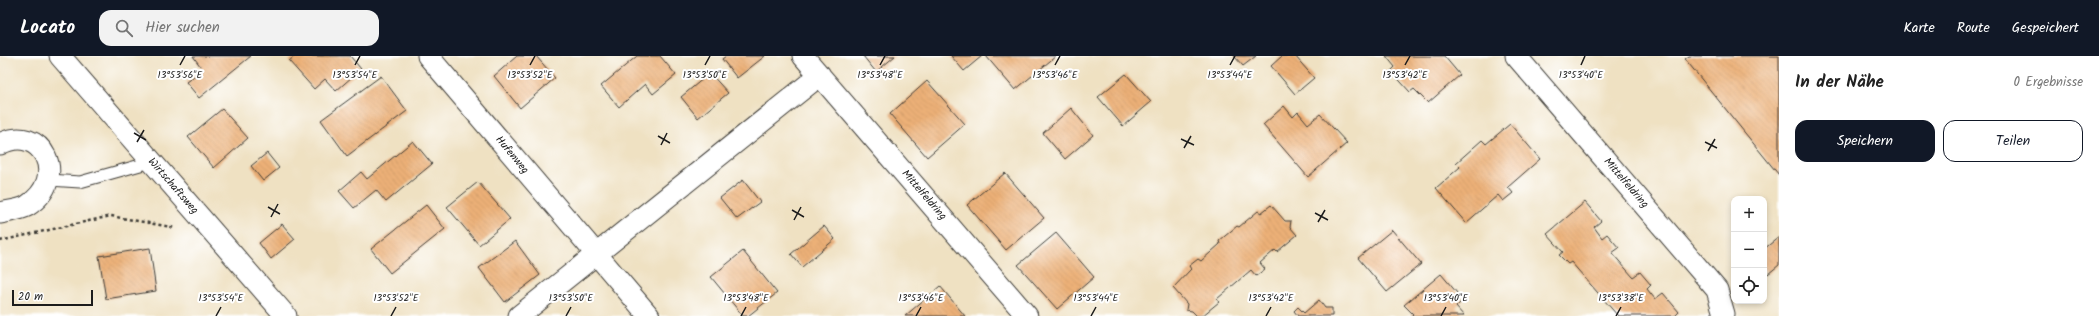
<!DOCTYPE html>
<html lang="de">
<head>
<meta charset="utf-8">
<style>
  body { margin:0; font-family:Kalam,sans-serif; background:#f2f2f2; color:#222 }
  .controls { position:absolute; right:12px; bottom:12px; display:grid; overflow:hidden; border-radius:8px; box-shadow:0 2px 6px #0003 }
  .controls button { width:36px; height:36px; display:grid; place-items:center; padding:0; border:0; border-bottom:1px solid #e0e0e0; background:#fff; color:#222; font:20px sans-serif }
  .scale { position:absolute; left:12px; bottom:10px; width:81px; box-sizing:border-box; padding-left:4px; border:2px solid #1c1c1c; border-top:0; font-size:11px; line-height:14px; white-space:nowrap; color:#1c1c1c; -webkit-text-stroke:3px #fff; paint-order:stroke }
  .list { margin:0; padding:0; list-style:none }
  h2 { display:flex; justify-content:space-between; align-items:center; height:52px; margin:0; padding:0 16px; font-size:17px }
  h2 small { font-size:13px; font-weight:400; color:#767676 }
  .actions { display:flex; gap:8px; padding:12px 16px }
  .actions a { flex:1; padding:9px 0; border:1px solid #111827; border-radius:12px; text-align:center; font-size:14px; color:#111827 }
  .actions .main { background:#111827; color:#fff }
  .icon { flex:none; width:22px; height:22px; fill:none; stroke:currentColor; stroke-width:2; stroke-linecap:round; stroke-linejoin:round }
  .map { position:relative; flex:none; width:1779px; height:260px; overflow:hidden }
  header { display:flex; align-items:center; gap:24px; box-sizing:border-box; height:56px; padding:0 20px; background:#111827; color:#fff }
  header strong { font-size:19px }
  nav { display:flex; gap:22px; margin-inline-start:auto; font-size:14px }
  .search { width:280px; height:36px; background:#f2f2f2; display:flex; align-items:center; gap:10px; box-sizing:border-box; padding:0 14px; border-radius:12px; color:#767676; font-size:15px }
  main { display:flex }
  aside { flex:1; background:#fff }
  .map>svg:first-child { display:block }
  .building { fill:url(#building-back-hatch) }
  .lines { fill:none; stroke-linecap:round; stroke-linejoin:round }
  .service-casing { stroke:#3c3a35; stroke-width:13 }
  .minor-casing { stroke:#3c3a35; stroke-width:23 }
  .path { stroke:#3c3a35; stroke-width:2.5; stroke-dasharray:3 3; stroke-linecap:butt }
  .service { stroke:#fff; stroke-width:11 }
  .minor { stroke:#fff; stroke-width:21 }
  .ticks { fill:none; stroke:#1c1c1c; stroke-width:1.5 }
  .labels { text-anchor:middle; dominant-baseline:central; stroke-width:4; stroke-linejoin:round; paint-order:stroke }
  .street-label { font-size:11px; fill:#1c1c1c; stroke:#fff }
  .ticks-label { font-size:10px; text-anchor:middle; fill:#1c1c1c; stroke:#fff; stroke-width:4; stroke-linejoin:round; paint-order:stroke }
</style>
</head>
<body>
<header>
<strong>Locato</strong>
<div class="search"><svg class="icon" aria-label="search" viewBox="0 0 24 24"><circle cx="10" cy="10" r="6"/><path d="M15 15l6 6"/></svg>Hier suchen</div>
<nav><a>Karte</a><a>Route</a><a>Gespeichert</a></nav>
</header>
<main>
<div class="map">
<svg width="1779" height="260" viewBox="0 0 1779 260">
  <defs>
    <pattern id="building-back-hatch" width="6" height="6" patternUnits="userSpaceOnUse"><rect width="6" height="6" fill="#ecb077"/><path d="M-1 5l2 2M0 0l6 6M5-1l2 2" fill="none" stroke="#ca9766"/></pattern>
  </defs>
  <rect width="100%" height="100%" fill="#fff"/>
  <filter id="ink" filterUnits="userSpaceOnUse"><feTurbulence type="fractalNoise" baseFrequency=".025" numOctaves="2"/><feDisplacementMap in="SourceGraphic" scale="8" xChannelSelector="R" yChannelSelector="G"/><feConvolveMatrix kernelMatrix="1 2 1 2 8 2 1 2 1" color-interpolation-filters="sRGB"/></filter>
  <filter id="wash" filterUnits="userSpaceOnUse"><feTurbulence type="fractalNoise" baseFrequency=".012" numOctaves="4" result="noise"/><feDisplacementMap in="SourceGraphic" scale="16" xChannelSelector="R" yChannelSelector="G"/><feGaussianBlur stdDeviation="0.9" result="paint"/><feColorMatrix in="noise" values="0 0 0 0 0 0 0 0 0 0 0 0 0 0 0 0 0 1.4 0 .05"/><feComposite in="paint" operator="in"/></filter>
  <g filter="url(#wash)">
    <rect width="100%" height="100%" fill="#efe1c2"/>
    <g id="blocks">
      <path class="building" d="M193,0H251L199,42L186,26L203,14Z
        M295,0H350L361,13L336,35L325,23L314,33L289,5Z
        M517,0H536L555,22L520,52L494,20Z
        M637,0H660L676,19L653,38L645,28L619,51L601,30Z
        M726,0H765L737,22L722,3Z
        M863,0H895L876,16Z
        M951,0H982L964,15Z
        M986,0H1056L1015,34Z
        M1234,0H1256L1243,10Z
        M1282,0H1295L1314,22L1295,38L1271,10Z
        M1386,0H1444L1460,19L1428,47L1414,33L1410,36L1391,15L1395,11Z
        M1689,0H1779V119L1685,3Z
        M710,17L728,37L698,62L681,41Z
        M1126,18L1151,46L1123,70L1098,41Z
        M381,20L407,55L347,100L321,64Z
        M927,25L965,68L927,101L890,58Z
        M1284,50L1293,61L1298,56L1308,68L1320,58L1347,87L1308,121L1263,69Z
        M1071,52L1093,79L1065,103L1043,77Z
        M222,53L248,82L214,112L188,81Z
        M1510,68L1540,103L1508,131L1513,137L1503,145L1498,139L1466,167L1436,132L1460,111L1456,107L1482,84L1486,88Z
        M413,85L432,108L386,146L376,134L354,152L339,135L361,116L367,123Z
        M267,97L279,112L263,125L251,110Z
        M1005,117L1044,162L1006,194L967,149Z
        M743,124L760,146L737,163L720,142Z
        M478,126L510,163L479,189L447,151Z
        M1585,146L1601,165L1594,171L1602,182L1607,178L1619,192L1612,197L1633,221L1640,216L1651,229L1647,233L1655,243L1663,237L1679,256L1675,260H1618L1571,206L1568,208L1559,199L1563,196L1547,178Z
        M426,149L445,173L390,217L371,193Z
        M1271,149L1285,165H1291L1290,171L1297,179L1277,196L1275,194L1260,207L1265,213L1256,220L1251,214L1217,243L1219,246L1202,260H1197L1192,255L1186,254L1187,248L1173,232L1191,213L1189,210L1198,203L1201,205L1220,188L1219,185L1237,170L1239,171L1258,155L1261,157Z
        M282,168L295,183L271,203L259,187Z
        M824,170L835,183L802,211L791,198Z
        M1392,174L1421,208L1387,236L1358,202Z
        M1056,177L1094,221L1057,253L1018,209Z
        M1779,181V209L1768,218L1764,213V193Z
        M515,185L540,219L505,246L479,212Z
        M150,192L156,235L106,243L99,200Z
        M743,195L777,237L748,260H743L711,221Z
        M1441,218L1463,244L1456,251L1464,260H1411L1413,258L1404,249Z
        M940,230L965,260H905Z
        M1319,244L1325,252H1332V260H1298L1294,255L1298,251L1304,257Z"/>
    </g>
  </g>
  <g filter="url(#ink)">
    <use href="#blocks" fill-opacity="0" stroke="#3c3a35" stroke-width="1"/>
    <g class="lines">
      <defs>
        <path id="service" d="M49,124L80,126L151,106"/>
        <path id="minor" d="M60,0L286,260
          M428,0L649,260
          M803,0L1027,260
          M1516,0L1717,234L1724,258L1723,260
          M0,88C41,66 71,122 27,150C20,154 8,155 0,157
          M519,260L820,19"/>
      </defs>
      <use href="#service" class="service-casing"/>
      <use href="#minor" class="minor-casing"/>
      <path class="path" d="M0,185L111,160L176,172"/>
      <use href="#service" class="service"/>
      <use href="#minor" class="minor"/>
    </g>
  </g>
  <path class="ticks" d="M180,9L185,0M355,9L360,0M530,9L535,0M705,9L710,0M880,9L885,0M1055,9L1060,0M1230,9L1235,0M1405,9L1410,0M1581,9L1585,0M134,77L146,84M658,80L670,87M1181,83L1194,89M137,86L144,74M1705,86L1717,92M661,89L667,77M1184,92L1191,80M1708,95L1715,83M268,151L280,158M792,154L804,161M1315,157L1328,164M271,161L278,148M794,164L801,151M1318,166L1325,154M216,260L221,251M391,260L396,251M566,260L571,251M741,260L746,251M916,260L921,251M1091,260L1096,251M1266,260L1271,251M1441,260L1446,251M1616,260L1621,251"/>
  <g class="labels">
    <g class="street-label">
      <text transform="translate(512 99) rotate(50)">Hufenweg</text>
      <text transform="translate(1626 127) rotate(49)">Mittelfeldring</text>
      <text transform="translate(173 130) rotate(49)">Wirtschaftsweg</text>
      <text transform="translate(924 139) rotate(49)">Mittelfeldring</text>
    </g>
  </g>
  <g class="ticks-label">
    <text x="180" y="22">13°53'56"E</text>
    <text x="355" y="22">13°53'54"E</text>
    <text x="530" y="22">13°53'52"E</text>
    <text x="705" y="22">13°53'50"E</text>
    <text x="880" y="22">13°53'48"E</text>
    <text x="1055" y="22">13°53'46"E</text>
    <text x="1230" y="22">13°53'44"E</text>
    <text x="1405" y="22">13°53'42"E</text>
    <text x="1581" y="22">13°53'40"E</text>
    <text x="221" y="245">13°53'54"E</text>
    <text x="396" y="245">13°53'52"E</text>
    <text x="571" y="245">13°53'50"E</text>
    <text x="746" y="245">13°53'48"E</text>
    <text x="921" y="245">13°53'46"E</text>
    <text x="1096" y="245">13°53'44"E</text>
    <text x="1271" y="245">13°53'42"E</text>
    <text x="1446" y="245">13°53'40"E</text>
    <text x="1621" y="245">13°53'38"E</text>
  </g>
</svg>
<div class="controls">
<button>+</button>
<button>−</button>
<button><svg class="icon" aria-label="locate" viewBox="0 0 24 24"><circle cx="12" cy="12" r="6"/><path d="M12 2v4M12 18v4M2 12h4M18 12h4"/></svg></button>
</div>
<div class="scale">20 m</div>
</div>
<aside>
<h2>In der Nähe<small>0 Ergebnisse</small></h2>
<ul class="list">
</ul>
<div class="actions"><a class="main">Speichern</a><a>Teilen</a></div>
</aside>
</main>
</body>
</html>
